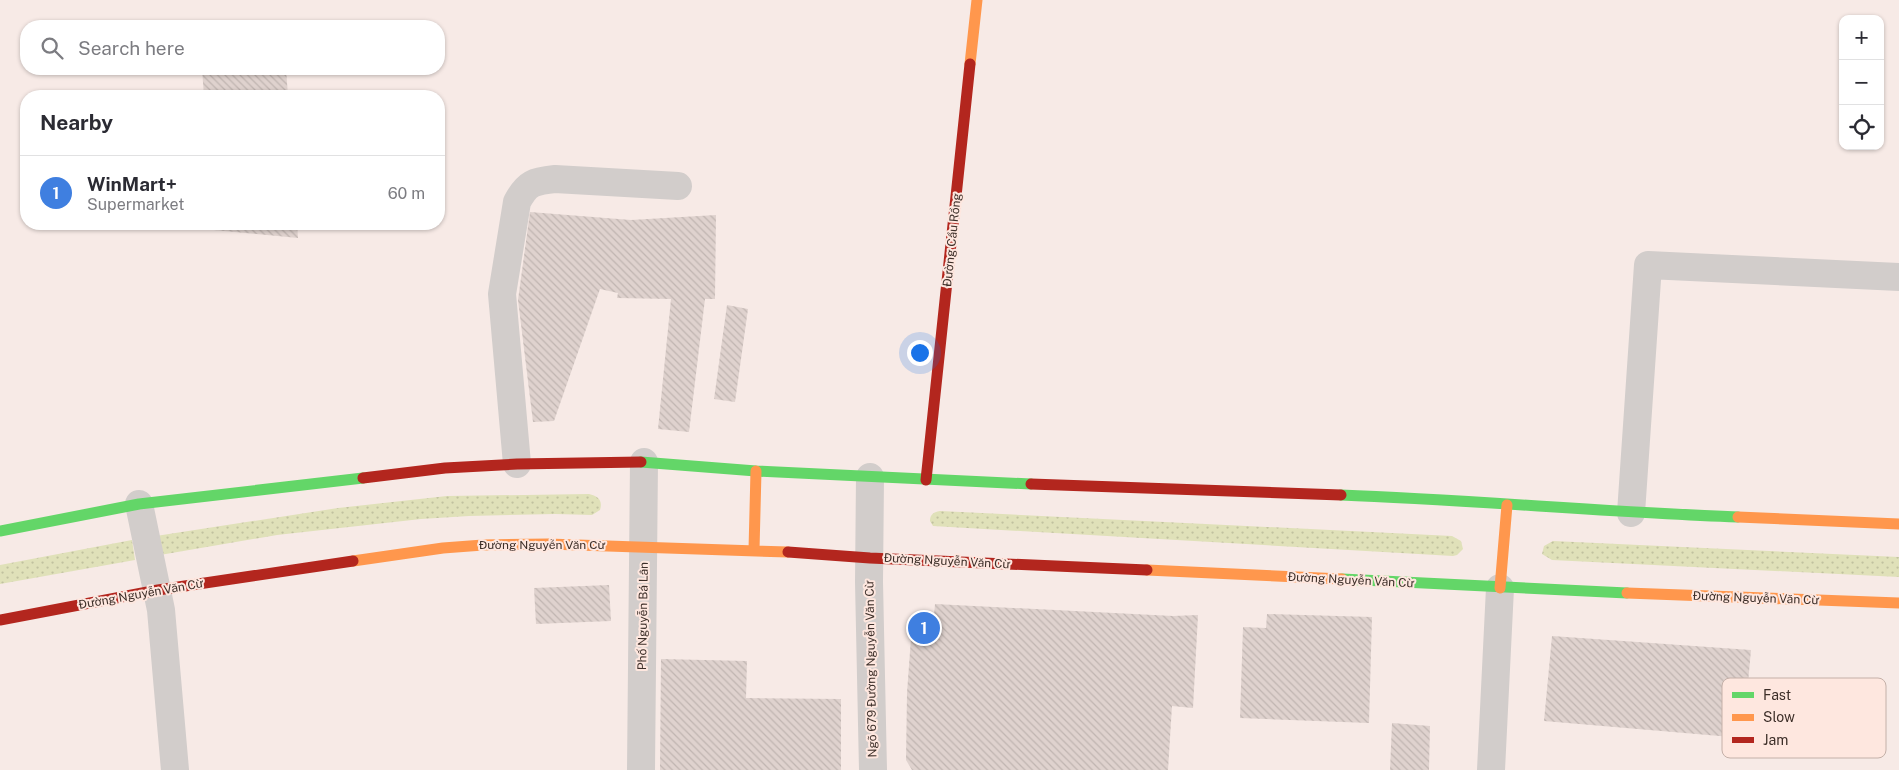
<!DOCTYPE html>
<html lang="en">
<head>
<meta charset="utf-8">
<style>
  body { margin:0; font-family:"Public Sans",sans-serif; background:#f2f2f3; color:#2b2b33 }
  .controls { position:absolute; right:15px; top:15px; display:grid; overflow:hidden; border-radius:10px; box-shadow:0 1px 4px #0004 }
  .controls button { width:45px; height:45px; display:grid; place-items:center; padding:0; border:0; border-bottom:1px solid #e1e1e2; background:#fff; color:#2b2b33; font:25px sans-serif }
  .you { position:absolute; left:919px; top:352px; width:18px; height:18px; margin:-12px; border:4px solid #fff; border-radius:50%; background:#1a73e8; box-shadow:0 0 0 8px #1a73e833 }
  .badge { display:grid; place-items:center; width:32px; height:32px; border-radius:50%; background:#7e706b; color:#fff; font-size:16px; font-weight:700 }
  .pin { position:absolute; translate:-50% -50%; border:2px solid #fff; box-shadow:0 1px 5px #0006 }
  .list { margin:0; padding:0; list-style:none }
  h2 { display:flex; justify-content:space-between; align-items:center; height:65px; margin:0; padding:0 20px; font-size:21px }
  h2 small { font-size:16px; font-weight:400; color:#7c7c81 }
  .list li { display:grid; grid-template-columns:32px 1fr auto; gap:15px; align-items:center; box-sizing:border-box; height:75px; padding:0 20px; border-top:1px solid #e1e1e2 }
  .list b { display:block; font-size:19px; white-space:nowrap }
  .list p { margin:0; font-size:16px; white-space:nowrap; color:#7c7c81 }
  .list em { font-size:16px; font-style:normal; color:#7c7c81 }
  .icon { flex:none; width:28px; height:28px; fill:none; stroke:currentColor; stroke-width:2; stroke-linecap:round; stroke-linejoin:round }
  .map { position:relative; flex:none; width:1899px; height:770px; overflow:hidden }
  .search { position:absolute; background:#fff; box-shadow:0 1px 4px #0004; left:20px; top:20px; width:425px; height:55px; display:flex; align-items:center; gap:12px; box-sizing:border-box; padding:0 18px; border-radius:20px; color:#7c7c81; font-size:19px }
  .panel { position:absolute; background:#fff; box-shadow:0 1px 4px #0004; left:20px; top:90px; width:425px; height:140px; border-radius:20px }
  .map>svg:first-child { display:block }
  .grass { fill:url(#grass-dots) }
  .building { fill:url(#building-back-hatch) }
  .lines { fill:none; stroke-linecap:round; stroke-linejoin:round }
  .street { stroke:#d2cdcb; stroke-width:28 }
  .fast { stroke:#63d668; stroke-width:11 }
  .slow { stroke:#ff974d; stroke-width:11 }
  .jam { stroke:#b3261e; stroke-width:11 }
  .labels { text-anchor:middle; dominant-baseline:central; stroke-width:4; stroke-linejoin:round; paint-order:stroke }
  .street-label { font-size:12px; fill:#3d2f29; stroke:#fee7df }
  .key { fill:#fee7df; stroke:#c4b0a8; stroke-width:1 }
  .key-label { font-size:14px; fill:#3d2f29 }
</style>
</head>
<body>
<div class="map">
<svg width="1899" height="770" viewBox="0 0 1899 770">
  <defs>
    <pattern id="grass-dots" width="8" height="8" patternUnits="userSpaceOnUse" patternTransform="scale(1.25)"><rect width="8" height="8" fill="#e0e1b9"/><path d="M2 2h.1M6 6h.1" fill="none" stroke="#c1c19f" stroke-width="1.8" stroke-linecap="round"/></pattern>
    <pattern id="building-back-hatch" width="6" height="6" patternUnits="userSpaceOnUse" patternTransform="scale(1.25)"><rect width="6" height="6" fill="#dfd2ce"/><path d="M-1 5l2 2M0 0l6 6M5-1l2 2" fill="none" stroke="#c0b5b1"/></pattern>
  </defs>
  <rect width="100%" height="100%" fill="#f7eae6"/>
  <path class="grass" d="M589,494C598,496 603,500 600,510L592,515L555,514L469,516L421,519L277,535L160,555L156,536L338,508L447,496Z
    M940,511L1452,536L1461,541L1463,549L1457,555L1453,556L933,526L930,521C930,515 933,512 940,511Z
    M132,540L135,560L0,584V565Z
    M1553,541L1899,557V577L1552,560L1542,554L1544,546Z"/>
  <path class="building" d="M202,69H286L288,96H204Z
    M530,212L631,220L716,215L715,299H705L689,432L658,429L671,299L617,298L618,293L600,289L554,421L533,422L518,300Z
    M213,224H297L298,238L214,230Z
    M727,305L748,309L735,402L714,399Z
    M609,585L611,621L536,624L534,588Z
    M935,604L1173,616L1198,615L1193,708L1172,706L1168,770H912L906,760L907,693L912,624L920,614L934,615Z
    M1267,614L1372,617L1369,723L1240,718L1243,627L1266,628Z
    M1552,636L1751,650L1743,738L1544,721Z
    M661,659L747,661L746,698L841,699V770H660Z
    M1392,723L1430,726L1429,770H1390Z"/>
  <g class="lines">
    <path class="street" d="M517,464L502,294L517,202C527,183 534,181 555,179L678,186
      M870,477L869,582L873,770
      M139,504L161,610L175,770
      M1631,513L1648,265L1899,277
      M641,770L644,462
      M1491,770L1500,588"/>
    <path class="fast" d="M641,462L756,471L1031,484
      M1341,495C1473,500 1605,512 1738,517
      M0,531L139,504L363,478
      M1342,579L1627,593"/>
    <path class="slow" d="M970,64L977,0
      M1738,517L1899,524
      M754,550L756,471
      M353,561L443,548L483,545L548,544L788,552
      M1147,570L1342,579
      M1500,588L1507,505
      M1627,593L1899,603"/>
    <path class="jam" d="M363,478L445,468L517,464L641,462
      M926,480L970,64
      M1031,484L1341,495
      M788,552L870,558L1147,570
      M0,620L158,590L353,561"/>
  </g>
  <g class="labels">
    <g class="street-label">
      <text transform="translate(952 240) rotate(-84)">Đường Cầu Rồng</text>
      <text x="542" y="545">Đường Nguyễn Văn Cừ</text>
      <text transform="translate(947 561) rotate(3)">Đường Nguyễn Văn Cừ</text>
      <text transform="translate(1351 580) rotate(3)">Đường Nguyễn Văn Cừ</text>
      <text transform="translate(141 594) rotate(-10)">Đường Nguyễn Văn Cừ</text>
      <text transform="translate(1756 598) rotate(2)">Đường Nguyễn Văn Cừ</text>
      <text transform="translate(643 616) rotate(-89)">Phố Nguyễn Bá Lân</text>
      <text transform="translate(871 669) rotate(-91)">Ngõ 679 Đường Nguyễn Văn Cừ</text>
    </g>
  </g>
  <rect x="1722" y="678" width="164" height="80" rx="8" class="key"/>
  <rect x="1732" y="692" width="22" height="6" fill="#63d668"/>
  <rect x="1732" y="714" width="22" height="7" fill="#ff974d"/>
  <rect x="1732" y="737" width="22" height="6" fill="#b3261e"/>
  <g class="key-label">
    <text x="1763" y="700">Fast</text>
    <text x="1763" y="722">Slow</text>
    <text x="1763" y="745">Jam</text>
  </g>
</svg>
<div class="controls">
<button>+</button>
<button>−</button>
<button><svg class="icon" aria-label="locate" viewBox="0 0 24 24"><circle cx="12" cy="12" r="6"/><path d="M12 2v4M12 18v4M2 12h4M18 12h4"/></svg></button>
</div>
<div class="you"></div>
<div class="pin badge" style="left:924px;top:628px;background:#3f7fe0">1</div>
<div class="search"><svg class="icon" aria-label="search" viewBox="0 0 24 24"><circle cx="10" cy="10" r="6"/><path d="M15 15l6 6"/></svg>Search here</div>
<section class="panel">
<h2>Nearby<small></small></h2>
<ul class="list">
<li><span class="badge" style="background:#3f7fe0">1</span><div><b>WinMart+</b><p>Supermarket</p></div><em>60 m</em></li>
</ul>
</section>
</div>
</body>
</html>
